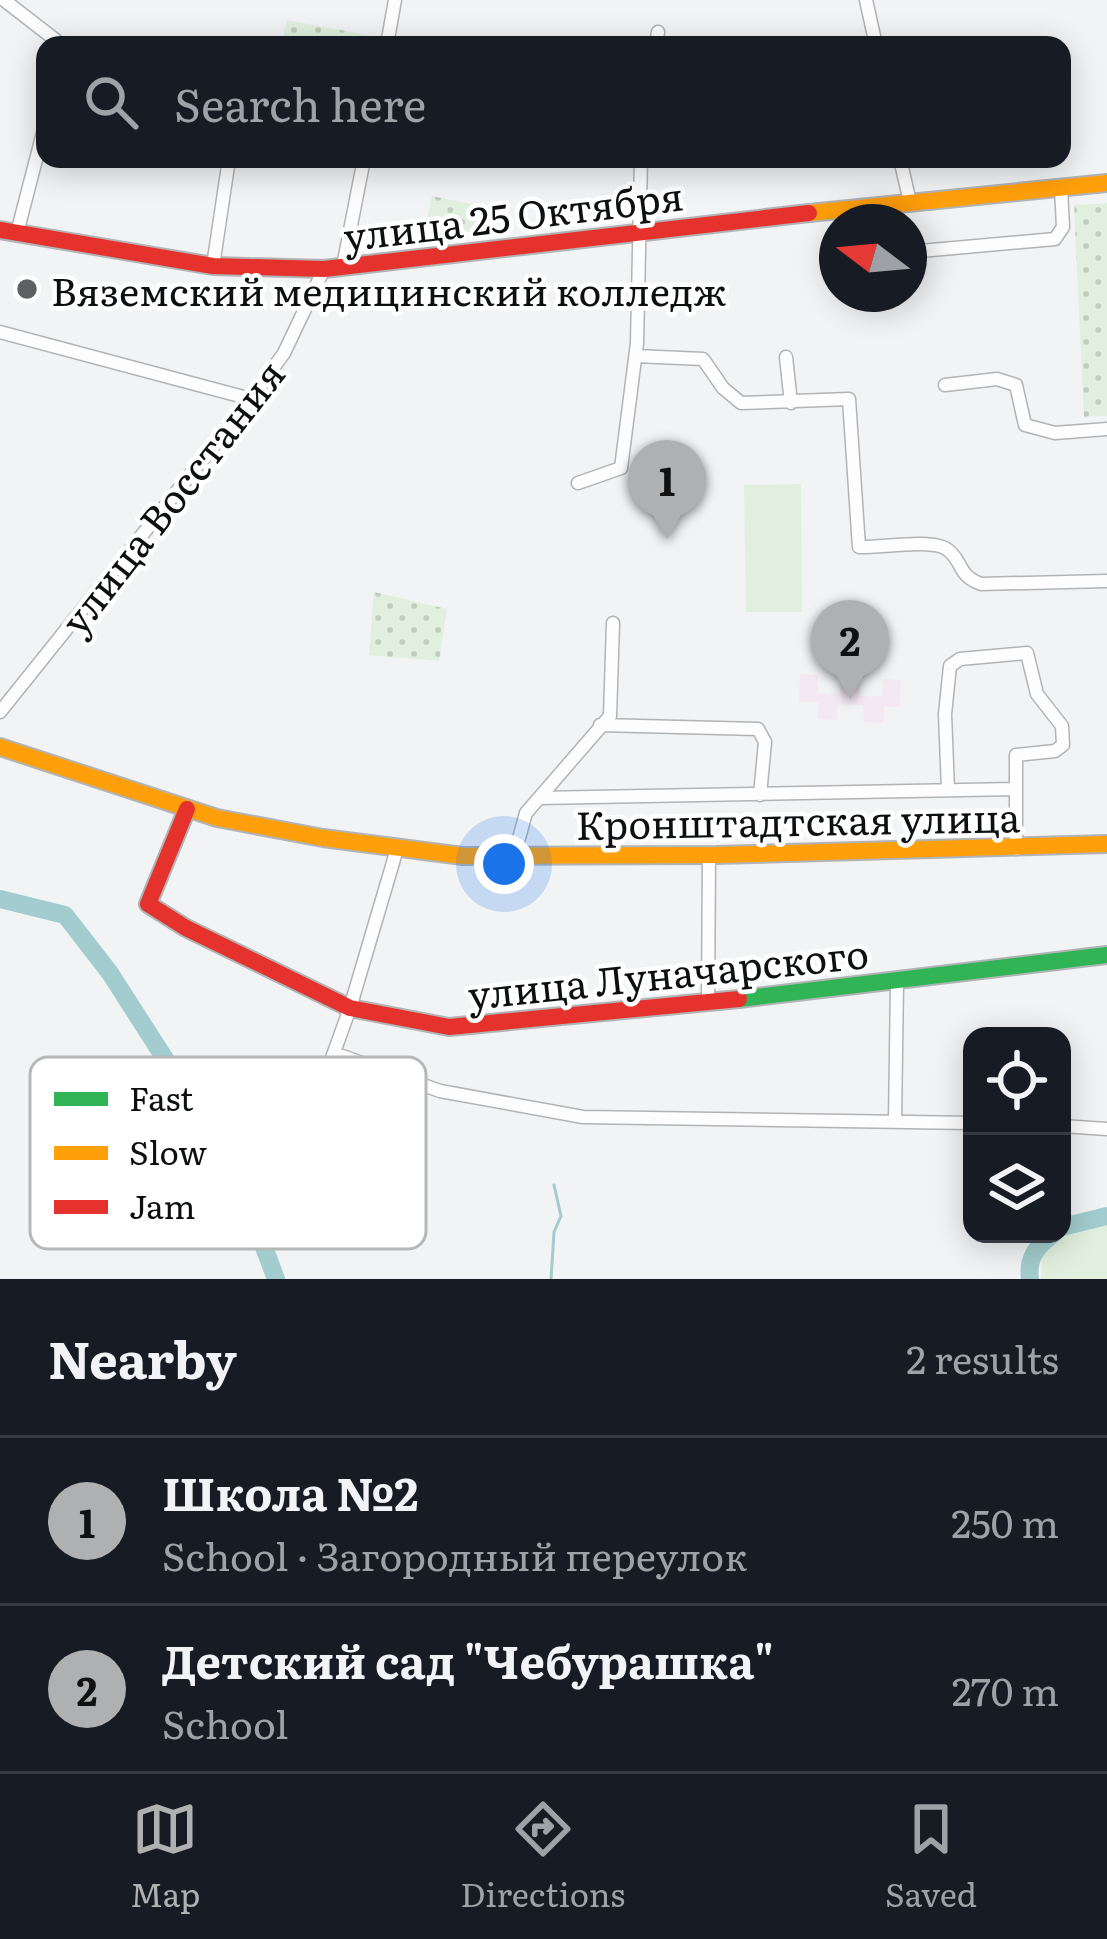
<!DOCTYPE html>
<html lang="en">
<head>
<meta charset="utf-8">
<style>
  body { margin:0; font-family:Literata,serif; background:#242831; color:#f1f3f6 }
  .controls { position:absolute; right:36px; bottom:36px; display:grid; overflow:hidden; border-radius:24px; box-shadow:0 6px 30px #0003 }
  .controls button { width:108px; height:108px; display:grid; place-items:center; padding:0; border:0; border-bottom:3px solid #363941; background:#171b24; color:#f1f3f6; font:60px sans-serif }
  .compass { position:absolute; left:819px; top:204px; width:108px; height:108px; border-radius:50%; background:#171b24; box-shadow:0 6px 30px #0003; rotate:286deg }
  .you { position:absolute; left:504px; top:864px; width:42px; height:42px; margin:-30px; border:9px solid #fff; border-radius:50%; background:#1a73e8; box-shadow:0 0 0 18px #1a73e833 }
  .badge { display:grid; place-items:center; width:78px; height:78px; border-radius:50%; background:#aeb0b2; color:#111; font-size:39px; font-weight:700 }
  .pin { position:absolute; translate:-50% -99px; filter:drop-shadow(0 3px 6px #0008) }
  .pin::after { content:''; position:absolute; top:63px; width:42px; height:36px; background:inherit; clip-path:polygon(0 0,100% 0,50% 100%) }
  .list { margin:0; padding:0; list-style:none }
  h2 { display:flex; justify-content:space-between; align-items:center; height:156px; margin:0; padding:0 48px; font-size:51px }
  h2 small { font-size:39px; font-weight:400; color:#9ea1a6 }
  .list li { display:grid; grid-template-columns:78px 1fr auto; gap:36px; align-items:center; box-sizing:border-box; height:168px; padding:0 48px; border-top:3px solid #363941 }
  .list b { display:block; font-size:45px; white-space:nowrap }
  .list p { margin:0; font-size:39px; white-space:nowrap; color:#9ea1a6 }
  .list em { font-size:39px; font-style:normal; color:#9ea1a6 }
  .icon { flex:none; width:66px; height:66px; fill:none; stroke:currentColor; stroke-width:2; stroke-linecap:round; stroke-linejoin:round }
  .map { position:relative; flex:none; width:1107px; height:1279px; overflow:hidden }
  .search { position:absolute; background:#171b24; box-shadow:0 6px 30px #0003; left:36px; right:36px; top:36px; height:132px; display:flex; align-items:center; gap:30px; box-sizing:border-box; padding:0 42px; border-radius:24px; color:#9ea1a6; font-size:45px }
  .sheet { height:492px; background:#171b24 }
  nav { display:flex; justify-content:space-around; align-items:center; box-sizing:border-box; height:168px; border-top:3px solid #363941; background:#171b24; font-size:33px; color:#9ea1a6 }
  nav a { display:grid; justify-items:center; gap:6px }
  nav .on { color:#aeb0b2 }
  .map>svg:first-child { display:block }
  .education { fill:#f4e9f2 }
  .grass { fill:#e1f0de }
  .park { fill:url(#park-dots) }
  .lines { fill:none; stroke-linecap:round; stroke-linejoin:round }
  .stream { stroke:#a2cccd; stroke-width:3 }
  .river { stroke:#a2cccd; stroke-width:18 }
  .street-casing { stroke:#b1b3b5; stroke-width:15 }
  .fast-casing { stroke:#b1b3b5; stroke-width:20 }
  .slow-casing { stroke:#b1b3b5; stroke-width:20 }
  .jam-casing { stroke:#b1b3b5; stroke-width:20 }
  .street { stroke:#fdfdfe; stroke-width:12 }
  .fast { stroke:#30b455; stroke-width:16 }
  .slow { stroke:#ff9f0a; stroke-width:16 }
  .jam { stroke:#e5322d; stroke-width:16 }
  .poi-dot { fill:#5d5f60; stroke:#fff; stroke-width:4.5 }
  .labels { text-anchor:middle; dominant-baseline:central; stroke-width:9; stroke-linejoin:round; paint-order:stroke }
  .street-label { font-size:39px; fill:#0d0f10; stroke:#fff }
  .poi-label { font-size:39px; fill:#0d0f10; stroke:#fff; text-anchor:start }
  .key { fill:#fff; stroke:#b6b7b7; stroke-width:3 }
  .key-label { font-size:33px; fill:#0d0f10 }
</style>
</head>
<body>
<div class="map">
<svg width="1107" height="1279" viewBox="0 0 1107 1279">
  <defs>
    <pattern id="park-dots" width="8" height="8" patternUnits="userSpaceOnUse" patternTransform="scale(3)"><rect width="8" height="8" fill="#e1f0de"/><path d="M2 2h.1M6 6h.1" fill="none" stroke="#c0cdbd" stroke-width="1.8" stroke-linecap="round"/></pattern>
  </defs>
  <rect width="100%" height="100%" fill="#f1f3f5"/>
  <path class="education" d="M800,674L818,675V693L840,694V676L860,677V696H882L883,679L901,680L900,707H884L883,723L864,722L863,705L838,704L837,720L818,719V702H799Z"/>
  <path class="grass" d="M801,484L802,612H746L744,485Z
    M1107,1219V1279H1041L1042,1254C1061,1236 1082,1225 1107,1219Z"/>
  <path class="park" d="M287,20L383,38L382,45H282Z
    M432,196L496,209L491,235L423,240Z
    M1107,203V416L1084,417L1074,205Z
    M374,592L447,609L439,661L369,655Z"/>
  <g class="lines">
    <path class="stream" d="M551,1279L554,1232L561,1216L554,1185"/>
    <path class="river" d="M0,899L65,915L110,973L233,1165L276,1279
      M1062,1227L1107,1216
      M1030,1279C1027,1258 1037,1246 1053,1234"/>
    <defs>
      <path id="street" d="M4,0L62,45
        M866,0L876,45
        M387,45L395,0
        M656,45L658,32
        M900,159L910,202
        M17,233L45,125
        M909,252L1055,239L1063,227L1061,188
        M213,266L229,159
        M343,266L364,159
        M873,294V296
        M0,332L251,399
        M636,356L703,359L723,388L741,403L849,399L859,547C881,548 933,538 948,550C964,563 957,575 981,584L1107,581
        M786,357L791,403
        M945,385L997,379L1016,385L1025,425L1055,433L1107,429
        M578,483L621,468L637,343L641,159
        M0,712L251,399L284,353L324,269
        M600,725L758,729L765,742L760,795
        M948,790L945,714L950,666L960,659L1027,653L1037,694L1062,726L1063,745L1055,751L1016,755V849
        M539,798L1015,789
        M514,856L526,813L610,716L613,623
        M708,1003L709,855
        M334,1053L440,1091L583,1117L972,1123
        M895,1122L897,982
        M1062,1126L1107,1129
        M301,1144L350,1008L397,849"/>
      <path id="fast" d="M739,999L1107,955"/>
      <path id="slow" d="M809,213L1107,183
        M0,747L217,818L323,838L463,856L716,855L1107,844"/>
      <path id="jam" d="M0,230L213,266L324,269L809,213
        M187,809L148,904L186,928L350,1008L449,1027L739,999"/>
    </defs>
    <use href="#street" class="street-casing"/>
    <use href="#fast" class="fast-casing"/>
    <use href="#slow" class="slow-casing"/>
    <use href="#jam" class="jam-casing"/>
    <use href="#street" class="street"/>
    <use href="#fast" class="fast"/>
    <use href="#slow" class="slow"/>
    <use href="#jam" class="jam"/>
  </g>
  <circle class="poi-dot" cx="27" cy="289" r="12"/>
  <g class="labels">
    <g class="street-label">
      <text transform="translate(513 214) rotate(-7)">улица 25 Октября</text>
      <text transform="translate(171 496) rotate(-52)">улица Восстания</text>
      <text transform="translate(798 819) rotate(-1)">Кронштадтская улица</text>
      <text transform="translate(668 972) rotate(-6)">улица Луначарского</text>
    </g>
    <g class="poi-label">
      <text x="51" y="289">Вяземский медицинский колледж</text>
    </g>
  </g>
  <rect x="30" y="1057" width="396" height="192" rx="18" class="key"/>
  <rect x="54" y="1092" width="54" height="14" fill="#30b455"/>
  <rect x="54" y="1146" width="54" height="14" fill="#ff9f0a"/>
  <rect x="54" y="1200" width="54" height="14" fill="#e5322d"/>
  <g class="key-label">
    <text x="129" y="1111">Fast</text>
    <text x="129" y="1165">Slow</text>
    <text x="129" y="1219">Jam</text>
  </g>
</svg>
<div class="controls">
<button><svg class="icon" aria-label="locate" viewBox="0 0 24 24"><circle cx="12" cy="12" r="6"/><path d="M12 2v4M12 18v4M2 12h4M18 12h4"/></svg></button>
<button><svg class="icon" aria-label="layers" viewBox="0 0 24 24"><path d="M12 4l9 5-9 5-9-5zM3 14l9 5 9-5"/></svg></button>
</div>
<svg class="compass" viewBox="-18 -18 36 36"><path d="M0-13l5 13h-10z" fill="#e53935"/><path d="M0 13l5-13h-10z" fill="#9ea1a6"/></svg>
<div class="you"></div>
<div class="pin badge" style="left:667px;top:539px">1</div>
<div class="pin badge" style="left:850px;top:699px">2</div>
<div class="search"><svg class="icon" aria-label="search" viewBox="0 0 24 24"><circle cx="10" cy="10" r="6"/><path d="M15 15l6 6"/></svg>Search here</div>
</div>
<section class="sheet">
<h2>Nearby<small>2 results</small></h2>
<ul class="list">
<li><span class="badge">1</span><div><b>Школа №2</b><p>School · Загородный переулок</p></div><em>250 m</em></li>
<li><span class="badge">2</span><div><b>Детский сад &quot;Чебурашка&quot;</b><p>School</p></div><em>270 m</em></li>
</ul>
</section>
<nav>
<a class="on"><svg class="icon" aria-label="map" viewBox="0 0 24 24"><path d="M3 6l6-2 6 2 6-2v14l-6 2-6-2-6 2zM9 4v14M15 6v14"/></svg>Map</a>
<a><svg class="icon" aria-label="directions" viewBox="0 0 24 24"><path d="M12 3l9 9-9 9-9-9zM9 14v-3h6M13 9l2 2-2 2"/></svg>Directions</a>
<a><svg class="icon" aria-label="saved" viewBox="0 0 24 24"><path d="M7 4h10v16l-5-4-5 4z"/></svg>Saved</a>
</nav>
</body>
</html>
